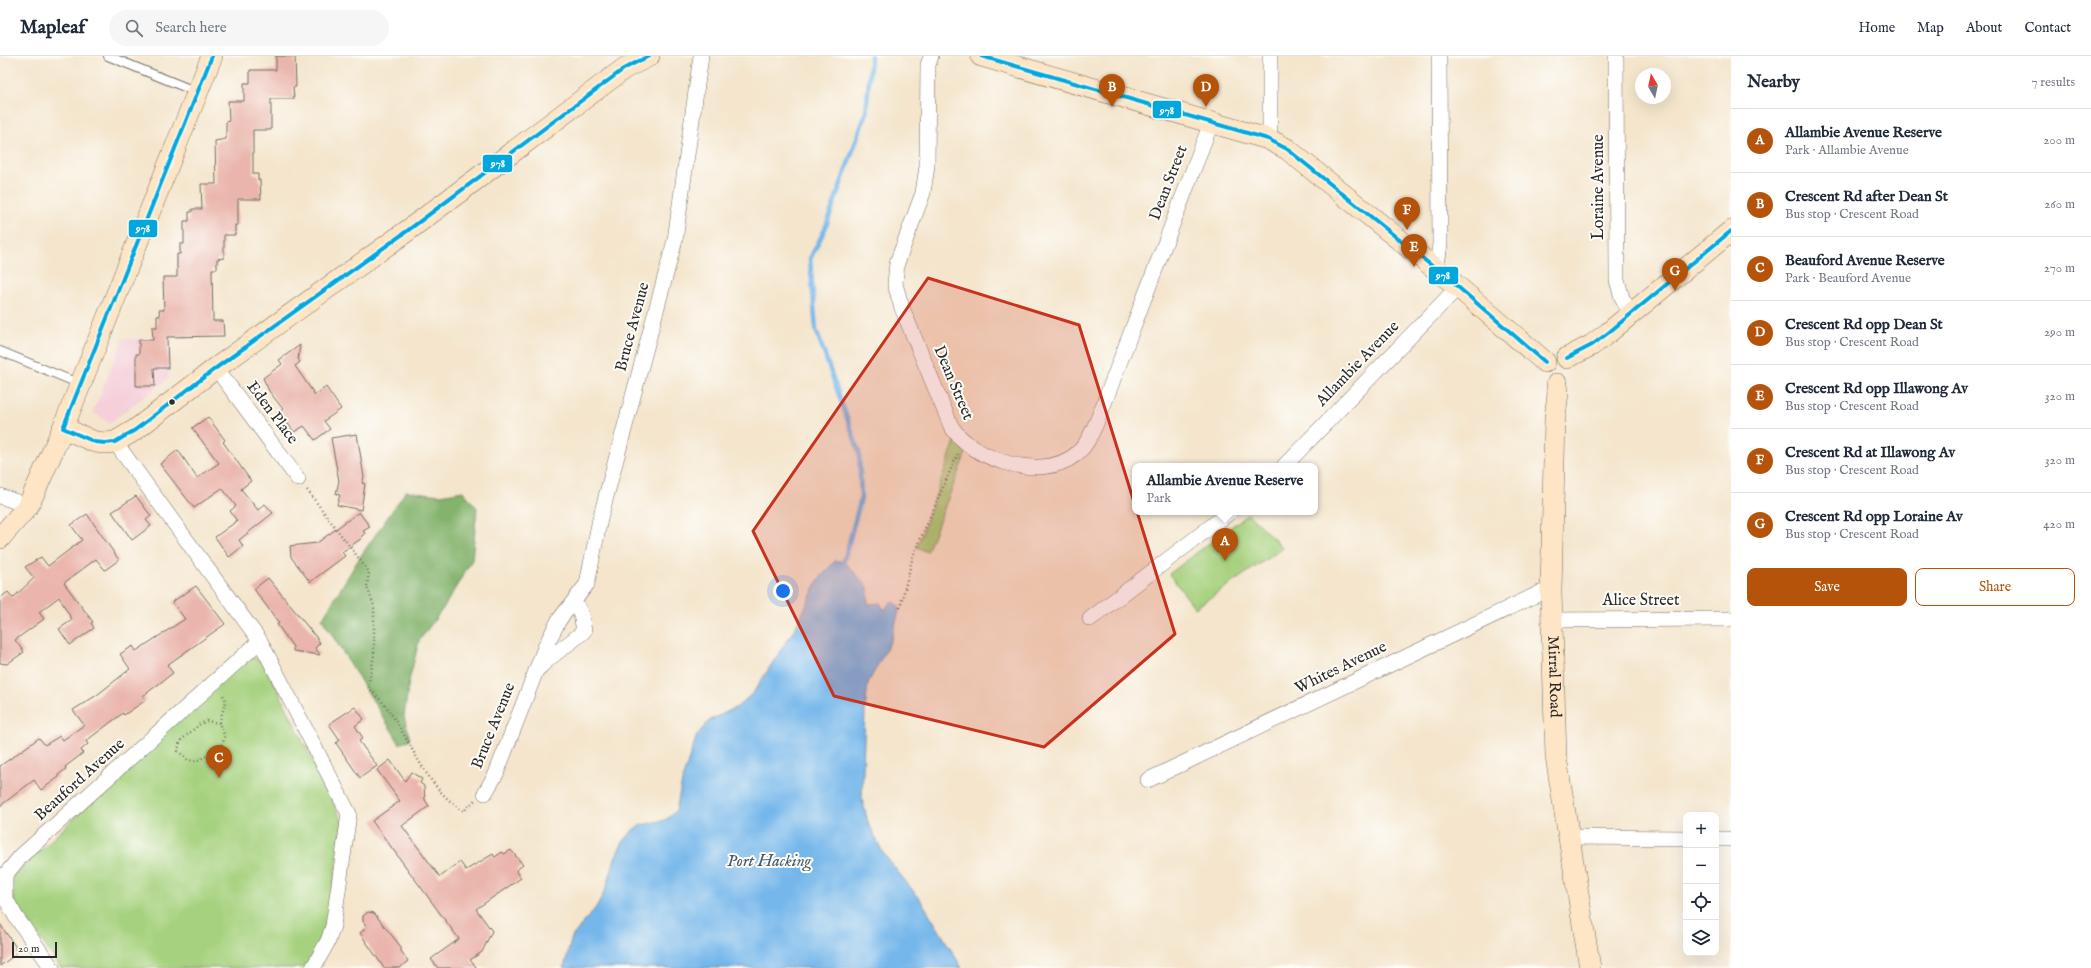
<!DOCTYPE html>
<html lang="en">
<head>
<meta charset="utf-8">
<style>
  body { margin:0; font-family:"IM FELL English",serif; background:#f6f6f7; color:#1f2937 }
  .controls { position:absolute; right:12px; bottom:12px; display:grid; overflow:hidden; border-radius:8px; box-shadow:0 4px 16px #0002 }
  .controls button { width:36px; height:36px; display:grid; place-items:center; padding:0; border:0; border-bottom:1px solid #e0e1e3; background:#fff; color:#1f2937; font:20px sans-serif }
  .compass { position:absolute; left:1635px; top:12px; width:36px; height:36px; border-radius:50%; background:#fff; box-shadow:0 4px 16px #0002; rotate:351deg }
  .scale { position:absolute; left:12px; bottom:10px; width:45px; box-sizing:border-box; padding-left:4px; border:2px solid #2b2b2b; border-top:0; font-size:11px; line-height:14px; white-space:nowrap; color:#2b2b2b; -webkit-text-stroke:3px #fdfcf7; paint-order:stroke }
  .you { position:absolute; left:783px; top:535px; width:14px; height:14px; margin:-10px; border:3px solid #fff; border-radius:50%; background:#1a73e8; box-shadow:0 0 0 6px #1a73e833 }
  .badge { display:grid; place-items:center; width:26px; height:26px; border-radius:50%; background:#b45309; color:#fff; font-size:13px; font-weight:700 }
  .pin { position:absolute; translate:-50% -33px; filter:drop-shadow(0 1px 2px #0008) }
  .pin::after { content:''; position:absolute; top:21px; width:14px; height:12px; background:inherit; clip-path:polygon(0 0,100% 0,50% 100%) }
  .popup { position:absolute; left:1132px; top:407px; width:186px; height:52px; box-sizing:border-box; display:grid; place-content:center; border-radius:8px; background:#fff; filter:drop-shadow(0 1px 3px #0005); font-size:13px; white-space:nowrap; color:#747a83 }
  .popup b { font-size:15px; color:#1f2937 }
  .popup::after { content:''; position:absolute; left:50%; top:100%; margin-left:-8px; border:8px solid transparent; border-top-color:#fff }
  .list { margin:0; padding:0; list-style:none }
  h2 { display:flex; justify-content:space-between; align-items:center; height:52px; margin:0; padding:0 16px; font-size:17px }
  h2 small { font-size:13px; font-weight:400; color:#747a83 }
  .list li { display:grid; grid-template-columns:26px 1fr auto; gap:12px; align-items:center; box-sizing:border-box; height:64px; padding:0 16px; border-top:1px solid #e0e1e3 }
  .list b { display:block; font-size:15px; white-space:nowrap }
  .list p { margin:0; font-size:13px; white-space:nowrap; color:#747a83 }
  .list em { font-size:13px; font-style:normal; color:#747a83 }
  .actions { display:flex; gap:8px; padding:12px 16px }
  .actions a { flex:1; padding:9px 0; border:1px solid #b45309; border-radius:8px; text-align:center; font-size:14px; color:#b45309 }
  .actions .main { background:#b45309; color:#fff }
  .icon { flex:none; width:22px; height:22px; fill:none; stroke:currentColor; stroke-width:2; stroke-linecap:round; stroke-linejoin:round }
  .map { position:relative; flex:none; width:1731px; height:912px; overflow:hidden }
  header { display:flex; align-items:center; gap:24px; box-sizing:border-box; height:56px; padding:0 20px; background:#fff; border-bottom:1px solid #e0e1e3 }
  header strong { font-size:19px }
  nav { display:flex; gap:22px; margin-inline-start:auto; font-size:14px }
  .search { width:280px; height:36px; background:#f6f6f7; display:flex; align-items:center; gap:10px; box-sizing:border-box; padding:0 14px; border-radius:22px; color:#747a83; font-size:15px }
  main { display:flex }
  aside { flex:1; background:#fff }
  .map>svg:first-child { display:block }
  .built { fill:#f5cfda }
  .green { fill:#a6d17e; stroke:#687e54 }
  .forest { fill:#84b36d; stroke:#586f4c }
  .water { fill:#76b7eb; stroke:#50718b }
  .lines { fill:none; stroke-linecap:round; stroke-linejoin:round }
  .stream { stroke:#76b7eb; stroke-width:4.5 }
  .building { fill:#eab5ac }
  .lane-casing { stroke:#716c63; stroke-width:10 }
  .street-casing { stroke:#716c63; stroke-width:16 }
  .secondary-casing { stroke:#716c63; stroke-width:22 }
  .path { stroke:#716c63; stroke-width:2.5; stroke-dasharray:1 3; stroke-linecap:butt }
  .lane { stroke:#fff; stroke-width:8 }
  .street { stroke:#fff; stroke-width:15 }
  .secondary { stroke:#fde5c5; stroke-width:21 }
  .bus-1-casing { stroke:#fdfcf7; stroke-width:7 }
  .bus-1 { stroke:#04a7db; stroke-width:4 }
  .marked { fill:#c8321e; fill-opacity:0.2; stroke:#c8321e; stroke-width:3; stroke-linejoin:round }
  .bus-dot { fill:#2b2b2b; stroke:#fdfcf7; stroke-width:1.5 }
  .labels { text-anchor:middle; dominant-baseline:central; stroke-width:4; stroke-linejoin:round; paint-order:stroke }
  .street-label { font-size:16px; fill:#2b2b2b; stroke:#fdfcf7 }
  .water-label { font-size:17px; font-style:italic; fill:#455c6e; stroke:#fdfcf7 }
  .line-badge { stroke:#fdfcf7; stroke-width:1.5 }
  .badge-label { font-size:11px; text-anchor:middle; font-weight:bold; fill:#fff }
</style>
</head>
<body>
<header>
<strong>Mapleaf</strong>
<div class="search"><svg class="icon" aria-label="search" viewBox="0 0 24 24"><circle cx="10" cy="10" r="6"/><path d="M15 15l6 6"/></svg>Search here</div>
<nav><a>Home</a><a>Map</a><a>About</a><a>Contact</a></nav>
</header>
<main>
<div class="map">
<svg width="1731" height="912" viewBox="0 0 1731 912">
  <rect width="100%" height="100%" fill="#fdfcf7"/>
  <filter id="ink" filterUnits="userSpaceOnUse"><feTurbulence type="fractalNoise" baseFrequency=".025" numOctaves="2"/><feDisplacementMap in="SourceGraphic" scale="8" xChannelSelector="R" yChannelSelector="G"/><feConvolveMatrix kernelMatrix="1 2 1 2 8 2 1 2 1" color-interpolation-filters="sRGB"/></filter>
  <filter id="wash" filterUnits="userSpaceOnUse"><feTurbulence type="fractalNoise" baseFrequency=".012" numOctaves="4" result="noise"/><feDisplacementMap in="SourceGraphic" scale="16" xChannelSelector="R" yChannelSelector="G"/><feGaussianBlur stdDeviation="0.9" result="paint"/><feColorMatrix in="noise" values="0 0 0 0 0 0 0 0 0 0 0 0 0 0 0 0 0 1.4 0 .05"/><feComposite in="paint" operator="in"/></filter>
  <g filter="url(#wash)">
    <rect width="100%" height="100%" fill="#f4e5cc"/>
    <path class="built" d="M168,282L169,322L109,367L93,356L123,283Z"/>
    <path class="green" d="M957,380L969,389L927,496L917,491Z
      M1248,458L1283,492L1195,552L1169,518Z
      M248,600L264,606L343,767L328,865L313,901L303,912H61L12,842V822L163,677Z"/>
    <path class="forest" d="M406,435L441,439L463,435L477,452L472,504L444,551L419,585L409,625L404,661L410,683L400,688L322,563L360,501Z"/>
    <path class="water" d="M835,505H844L868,531V548L880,547L884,554L892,545L900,552L890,586L868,627L865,654L862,743L868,766L883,797L922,846L962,912H564L572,881L598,849L607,830L615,802L623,786L634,773L641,769L665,764L671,760L676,754L683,721L697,679L710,664L737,651L753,637L796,571L818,524Z"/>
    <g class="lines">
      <path class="stream" d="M844,505L861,442L859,396L816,274L810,203L825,173L866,57L871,0"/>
    </g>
    <g id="blocks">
      <path class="building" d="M276,0H295L296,31H293L294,43H271V74H253V118H258V124H260L261,143H238V169H235V179H224V202L217,203V213H212L213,265H223L224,280L167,281L168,312H154L155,330H136V298H139V284H153L152,271H157V260H160L159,254H164L163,221H177V198H180V188H184V165H189V156H192V153H202L201,128H216L215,85L226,83V66L229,65L228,45H244V27H250V14H276Z
        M300,289L298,303L300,306L295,310L315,339L326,331L341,353L324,365L330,373L315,384L304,370L294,376L279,356L283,353L269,335L263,322L282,308L279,304Z
        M208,361L225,384L223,386L251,425L241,433L258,454L265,448L273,457L239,484L243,490L229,501L215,481L237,465L230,455L236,450L222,432L194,452L160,408L178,394L197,422L219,407L192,372Z
        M357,378L364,421L362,427L365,428L361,454L337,449L340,439L336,438L339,425L331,382Z
        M136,440L151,460L146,464L151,470L132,484L112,456Z
        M359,456L370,471L363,475L365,477L361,481L362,482L342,496L345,500L310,526L291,501L290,490L317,487Z
        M87,458L119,504L105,514L96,503L64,527L93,566L91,567L94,572L70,589L59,573L72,564L59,541L39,556L44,563L15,584L24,596L7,608L0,607V542L8,536L13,542L34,522L25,511L41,501L48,510L82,484L71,469Z
        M268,522L316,581L320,587L315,592L320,599L293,595V591L277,568L279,567L254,533Z
        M196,530L225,568L167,609L173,617L143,640L146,644L124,659L123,657L86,685L88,688L81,694L83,697L65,711L66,713L58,719L59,721L41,734L34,724L0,750V710L39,682L45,689L60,680L63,684L84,669L73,654L97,639L130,613L120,598L133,590L136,595L185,563L172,546Z
        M355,651L364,663L355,670L363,682L359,685L377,710L360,722L336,687L340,684L329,668Z
        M390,704L405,725L411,716L422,723L420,727L424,730L425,744L429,750L402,770L440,821L460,806L466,814L493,798L495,801L502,796L504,798L511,794L523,809L516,814L521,822L476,853L492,875L482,896L470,904L477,912H438L431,903L459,883L372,765L400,745L377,714Z
        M368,856L374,857L401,891V895L408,905L399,912H384L360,877L367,871L363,865V860Z
        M0,868L15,890L16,898L0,910Z"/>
    </g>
  </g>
  <g filter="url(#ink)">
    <use href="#blocks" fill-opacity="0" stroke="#716c63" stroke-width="1"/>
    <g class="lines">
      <defs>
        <path id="lane" d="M108,0L197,36
          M0,295L80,328"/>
        <path id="street" d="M931,0L928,9L927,110L923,137L897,207L895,228L902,252L951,370C972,404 1041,426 1075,399C1087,390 1092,376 1098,363L1211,67
          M1616,0L1617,224L1622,242L1631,258
          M1268,83L1270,72V0
          M1432,210L1438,202L1440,188L1439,0
          M216,312L298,423
          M115,386L260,585L349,758L333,870L328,885L313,912
          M1284,410L1458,231
          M0,440L28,450
          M1090,563L1230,456
          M1552,564L1731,563
          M539,612C553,597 570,588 584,575L581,558L574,545
          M1148,724L1540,537L1551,536
          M485,737L496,718L546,589L559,564L587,528L600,463L675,184L701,0
          M1569,781L1686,782
          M1716,783H1731
          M52,912L16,861L5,842V819L21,800L260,585"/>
        <g id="secondary">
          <path d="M981,0L1268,83L1287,93L1458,231L1545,306"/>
          <path d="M1567,302L1592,289L1608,277L1731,175"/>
          <path id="s1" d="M1557,328L1558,337L1555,361L1551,536L1556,701L1590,912"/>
          <path d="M63,372L95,386L105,387L115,386L135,374L216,312L407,175L625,12L649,0"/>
          <path d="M0,482L28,450L35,435L63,372L212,0"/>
        </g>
      </defs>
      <use href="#lane" class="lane-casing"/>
      <use href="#street" class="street-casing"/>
      <use href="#secondary" class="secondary-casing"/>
      <path class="path" d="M307,434L369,516L367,531L374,550V599L368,631C374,638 382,644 387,652C412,686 426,733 464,755L475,744
        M900,552L913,500L958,397
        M219,667L207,665L200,668L180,685L178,695L188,704L195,705C204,702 224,693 224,682C225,678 221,672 219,667L226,645L222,637"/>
      <use href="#lane" class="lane"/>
      <use href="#street" class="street"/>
      <use href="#secondary" class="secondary"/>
      <defs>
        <path id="bus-1" d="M212,0L63,372L95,386L105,387L115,386L135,374L216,312L407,175L625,12L649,0
          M981,0L1268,83L1287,93L1458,231L1545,306
          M1567,302L1592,289L1608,277L1731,175"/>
      </defs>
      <use href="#bus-1" class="bus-1-casing"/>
      <use href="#bus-1" class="bus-1"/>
    </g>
  </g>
  <path class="marked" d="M928,222L1079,269L1175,578L1044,691L834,640L753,475Z"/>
  <circle class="bus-dot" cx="172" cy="346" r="3.5"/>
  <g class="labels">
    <g class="street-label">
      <text transform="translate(1169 127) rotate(-69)">Dean Street</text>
      <text transform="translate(1599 131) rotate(-90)">Loraine Avenue</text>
      <text transform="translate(633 271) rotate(-75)">Bruce Avenue</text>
      <text transform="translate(1358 308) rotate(-46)">Allambie Avenue</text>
      <text transform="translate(953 327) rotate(67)">Dean Street</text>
      <text transform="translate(272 357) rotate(53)">Eden Place</text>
      <text x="1641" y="545">Alice Street</text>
      <text transform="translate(1341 612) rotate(-26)">Whites Avenue</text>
      <text stroke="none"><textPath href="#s1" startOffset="293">Mirral Road</textPath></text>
      <text transform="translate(494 670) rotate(-68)">Bruce Avenue</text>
      <text transform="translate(80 724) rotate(-42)">Beauford Avenue</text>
    </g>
    <g class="water-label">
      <text x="769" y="805">Port Hacking</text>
    </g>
  </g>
  <g class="line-badge">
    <rect x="1152" y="44" width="30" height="19" rx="4" fill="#04a7db"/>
    <rect x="482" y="98" width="31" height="19" rx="4" fill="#04a7db"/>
    <rect x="128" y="163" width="30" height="19" rx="4" fill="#04a7db"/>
    <rect x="1428" y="210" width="31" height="19" rx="4" fill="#04a7db"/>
  </g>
  <g class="badge-label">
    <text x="1167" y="58">978</text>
    <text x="498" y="111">978</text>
    <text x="143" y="176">978</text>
    <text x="1443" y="223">978</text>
  </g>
</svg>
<div class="controls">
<button>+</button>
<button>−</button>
<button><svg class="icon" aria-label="locate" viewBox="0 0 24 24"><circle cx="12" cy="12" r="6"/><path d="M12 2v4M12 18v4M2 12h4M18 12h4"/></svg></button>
<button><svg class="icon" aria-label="layers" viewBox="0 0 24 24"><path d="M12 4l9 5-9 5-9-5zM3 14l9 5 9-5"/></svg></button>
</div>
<svg class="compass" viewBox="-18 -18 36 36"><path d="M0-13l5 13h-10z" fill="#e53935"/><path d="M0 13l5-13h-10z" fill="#747a83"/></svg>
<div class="scale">20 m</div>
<div class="you"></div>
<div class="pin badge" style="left:1225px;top:505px">A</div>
<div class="popup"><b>Allambie Avenue Reserve</b>Park</div>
<div class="pin badge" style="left:1112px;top:51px">B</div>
<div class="pin badge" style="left:219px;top:722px">C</div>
<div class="pin badge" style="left:1206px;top:51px">D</div>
<div class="pin badge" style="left:1414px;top:211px">E</div>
<div class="pin badge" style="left:1407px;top:174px">F</div>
<div class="pin badge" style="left:1675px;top:235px">G</div>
</div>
<aside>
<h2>Nearby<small>7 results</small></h2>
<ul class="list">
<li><span class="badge">A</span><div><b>Allambie Avenue Reserve</b><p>Park · Allambie Avenue</p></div><em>200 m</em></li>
<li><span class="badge">B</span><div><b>Crescent Rd after Dean St</b><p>Bus stop · Crescent Road</p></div><em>260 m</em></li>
<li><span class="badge">C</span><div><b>Beauford Avenue Reserve</b><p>Park · Beauford Avenue</p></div><em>270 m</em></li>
<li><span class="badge">D</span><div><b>Crescent Rd opp Dean St</b><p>Bus stop · Crescent Road</p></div><em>290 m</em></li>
<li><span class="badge">E</span><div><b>Crescent Rd opp Illawong Av</b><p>Bus stop · Crescent Road</p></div><em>320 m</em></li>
<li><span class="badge">F</span><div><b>Crescent Rd at Illawong Av</b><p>Bus stop · Crescent Road</p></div><em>320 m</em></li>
<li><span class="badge">G</span><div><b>Crescent Rd opp Loraine Av</b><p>Bus stop · Crescent Road</p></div><em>420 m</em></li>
</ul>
<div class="actions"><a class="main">Save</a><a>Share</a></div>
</aside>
</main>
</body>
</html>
